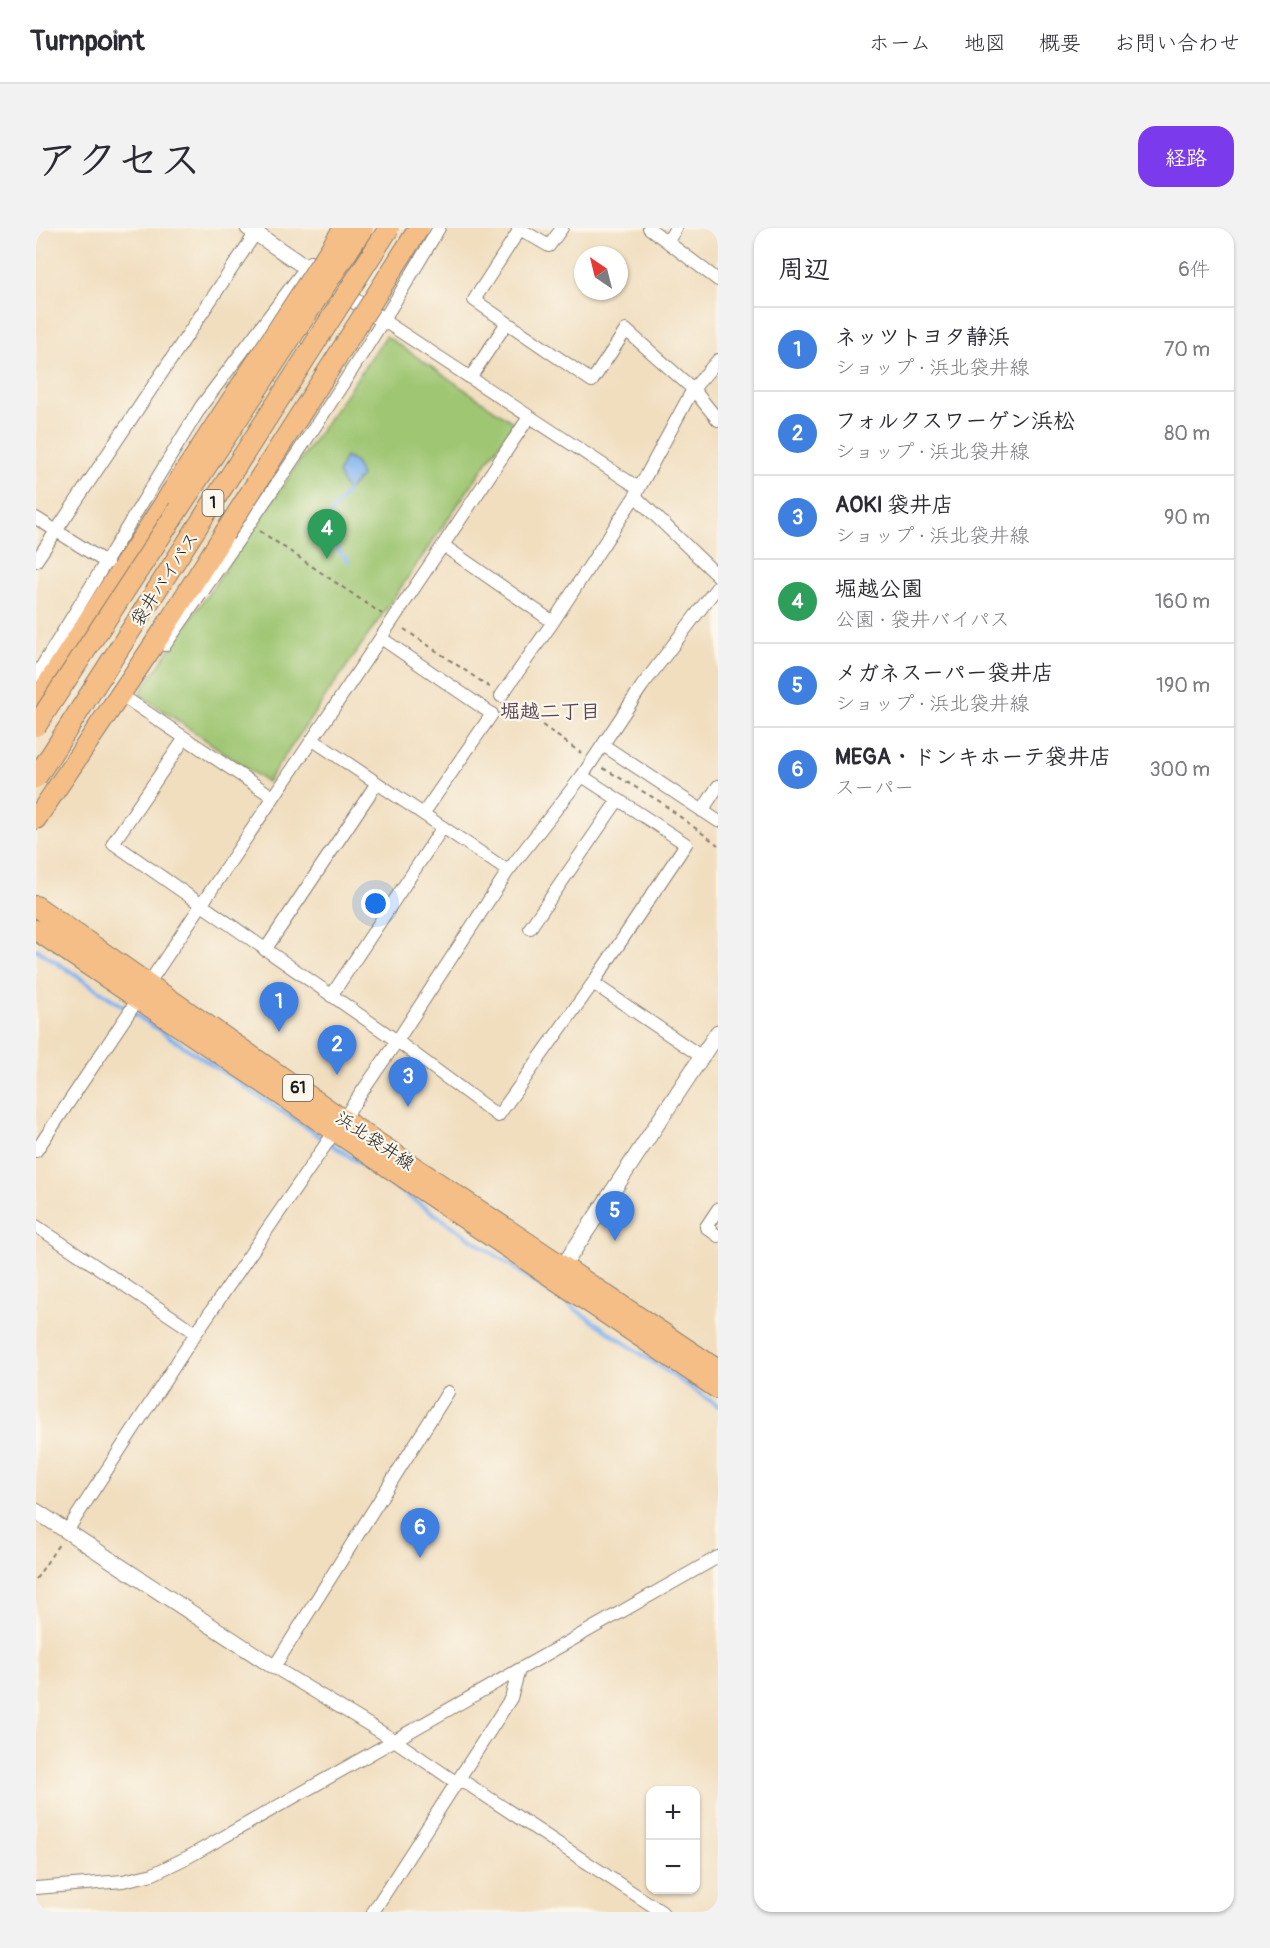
<!DOCTYPE html>
<html lang="ja">
<head>
<meta charset="utf-8">
<style>
  body { margin:0; font-family:Pangolin,"Klee One",sans-serif; background:#f2f2f3; color:#2b2b33 }
  .controls { position:absolute; right:18px; bottom:18px; display:grid; overflow:hidden; border-radius:12px; box-shadow:0 2px 4px #0004 }
  .controls button { width:54px; height:54px; display:grid; place-items:center; padding:0; border:0; border-bottom:2px solid #e1e1e2; background:#fff; color:#2b2b33; font:30px sans-serif }
  .compass { position:absolute; left:538px; top:18px; width:54px; height:54px; border-radius:50%; background:#fff; box-shadow:0 2px 4px #0004; rotate:325deg }
  .you { position:absolute; left:340px; top:676px; width:21px; height:21px; margin:-15px; border:4px solid #fff; border-radius:50%; background:#1a73e8; box-shadow:0 0 0 9px #1a73e833 }
  .badge { display:grid; place-items:center; width:39px; height:39px; border-radius:50%; background:#7c3aed; color:#fff; font-size:20px; font-weight:700 }
  .pin { position:absolute; translate:-50% -50px; filter:drop-shadow(0 2px 3px #0008) }
  .pin::after { content:''; position:absolute; top:32px; width:21px; height:18px; background:inherit; clip-path:polygon(0 0,100% 0,50% 100%) }
  .list { margin:0; padding:0; list-style:none }
  h2 { display:flex; justify-content:space-between; align-items:center; height:78px; margin:0; padding:0 24px; font-size:26px }
  h2 small { font-size:20px; font-weight:400; color:#7c7c81 }
  .list li { display:grid; grid-template-columns:39px 1fr auto; gap:18px; align-items:center; box-sizing:border-box; height:84px; padding:0 24px; border-top:2px solid #e1e1e2 }
  .list b { display:block; font-size:22px; white-space:nowrap }
  .list p { margin:0; font-size:20px; white-space:nowrap; color:#7c7c81 }
  .list em { font-size:20px; font-style:normal; color:#7c7c81 }
  .map { position:relative; flex:none; width:682px; height:1684px; overflow:hidden; border-radius:18px }
  header { display:flex; align-items:center; gap:36px; box-sizing:border-box; height:84px; padding:0 30px; background:#fff; border-bottom:2px solid #e1e1e2 }
  header strong { font-size:28px }
  nav { display:flex; gap:33px; margin-inline-start:auto; font-size:21px }
  .intro { display:flex; align-items:center; justify-content:space-between; box-sizing:border-box; height:144px; padding:0 36px }
  h1 { margin:0; font-size:42px }
  .button { padding:15px 27px; border-radius:18px; background:#7c3aed; color:#fff; font-size:21px; font-weight:700 }
  main { display:flex; gap:36px; padding:0 36px }
  aside { flex:1; background:#fff; border-radius:18px; box-shadow:0 2px 4px #0004 }
  .map>svg:first-child { display:block }
  .green { fill:#9fc672; stroke:#5e7147; stroke-width:1.5 }
  .water { fill:#83b4ef; stroke:#506886; stroke-width:1.5 }
  .lines { fill:none; stroke-linecap:round; stroke-linejoin:round }
  .stream { stroke:#83b4ef; stroke-width:4.5 }
  .minor-casing { stroke:#867d6e; stroke-width:14 }
  .tertiary-casing { stroke:#867d6e; stroke-width:17 }
  .primary-casing { stroke:#867d6e; stroke-width:22 }
  .trunk-casing { stroke:#867d6e; stroke-width:22 }
  .path { stroke:#867d6e; stroke-width:2; stroke-dasharray:4.5 4.5; stroke-linecap:butt }
  .minor { stroke:#fff; stroke-width:12 }
  .tertiary { stroke:#fff; stroke-width:15 }
  .primary { stroke:#f6be87; stroke-width:20 }
  .trunk { stroke:#f6be87; stroke-width:20 }
  .trunk-bridge-casing { stroke:#867d6e; stroke-width:22; stroke-linecap:butt }
  .trunk-bridge { stroke:#f6be87; stroke-width:20 }
  .labels { text-anchor:middle; dominant-baseline:central; stroke-width:4.5; stroke-linejoin:round; paint-order:stroke }
  .shield { fill:#fbf7ec; stroke:#5f5e5a; stroke-width:1.5 }
  .shield-label { font-size:16px; font-weight:bold; fill:#1c1c1c }
  .street-label { font-size:18px; fill:#1c1c1c; stroke:#fbf7ec }
  .neighbourhood-label { font-size:20px; font-weight:bold; fill:#594756; stroke:#fbf7ec }
</style>
</head>
<body>
<header>
<strong>Turnpoint</strong>
<nav><a>ホーム</a><a>地図</a><a>概要</a><a>お問い合わせ</a></nav>
</header>
<div class="intro"><h1>アクセス</h1><a class="button">経路</a></div>
<main>
<div class="map">
<svg width="682" height="1684" viewBox="0 0 682 1684">
  <rect width="100%" height="100%" fill="#fbf7ec"/>
  <filter id="ink" filterUnits="userSpaceOnUse"><feTurbulence type="fractalNoise" baseFrequency=".0167" numOctaves="2"/><feDisplacementMap in="SourceGraphic" scale="12" xChannelSelector="R" yChannelSelector="G"/><feConvolveMatrix kernelMatrix="1 2 1 2 8 2 1 2 1" color-interpolation-filters="sRGB"/></filter>
  <filter id="wash" filterUnits="userSpaceOnUse"><feTurbulence type="fractalNoise" baseFrequency=".008" numOctaves="4" result="noise"/><feDisplacementMap in="SourceGraphic" scale="24" xChannelSelector="R" yChannelSelector="G"/><feGaussianBlur stdDeviation="1.35" result="paint"/><feColorMatrix in="noise" values="0 0 0 0 0 0 0 0 0 0 0 0 0 0 0 0 0 1.4 0 .05"/><feComposite in="paint" operator="in"/></filter>
  <g filter="url(#wash)">
    <rect width="100%" height="100%" fill="#f1debf"/>
    <path class="green" d="M350,108L478,195L231,554L103,466Z"/>
    <path class="water" d="M309,229L319,234L325,248L311,264L302,245Z"/>
    <g class="lines">
      <path class="stream" d="M311,264L289,293L295,313L312,333
        M0,721L273,901L682,1178"/>
    </g>
  </g>
  <g filter="url(#ink)">
    <g class="lines">
      <defs>
        <path id="minor" d="M482,0L513,18L526,0
          M613,0L682,52
          M484,1L438,72L556,153L590,102L657,161L682,192
          M632,13L640,0
          M348,93L601,259
          M434,150L470,96
          M599,268L682,348
          M0,290L71,335
          M408,318L517,394
          M0,333L223,0
          M345,410L456,486L387,586
          M129,417C225,281 319,144 403,0
          M0,448L166,177L274,34
          M465,468L517,394L599,268L657,161L682,132
          M91,471L237,569
          M149,510L77,615L361,813L462,888L557,755L650,616L546,548
          M277,512L472,643
          M567,517L682,593
          M666,583L682,558
          M494,700L582,572
          M229,722L341,555
          M557,755L666,829
          M295,768L407,599
          M0,923L493,189
          M682,981L670,999L682,1008
          M0,998L160,1105
          M412,1164L238,1439L358,1512L421,1555
          M31,1303L160,1105L361,813L472,643L546,548L606,458L682,358
          M424,1551L626,1684
          M0,1660L87,1653L117,1646L154,1628L682,1329
          M337,1684L475,1470L483,1442"/>
        <path id="tertiary" d="M212,0L348,93
          M522,1046L682,804
          M0,1283L238,1439"/>
        <path id="primary" d="M0,678L306,891L682,1142
          M0,702L682,1161"/>
        <path id="trunk" d="M0,474L135,265
          M0,591L125,406L188,306"/>
      </defs>
      <use href="#minor" class="minor-casing"/>
      <use href="#tertiary" class="tertiary-casing"/>
      <use href="#primary" class="primary-casing"/>
      <use href="#trunk" class="trunk-casing"/>
      <path class="path" d="M224,303L346,386
        M368,401L455,460
        M477,476L545,525
        M567,540L623,573L682,617
        M0,1351L23,1316"/>
      <use href="#minor" class="minor"/>
      <use href="#tertiary" class="tertiary"/>
      <use href="#primary" class="primary"/>
      <use href="#trunk" class="trunk"/>
      <defs>
        <path id="trunk-bridge" d="M135,265L308,0
          M188,306L383,0
          M0,498L327,0
          M0,550L353,0"/>
      </defs>
      <use href="#trunk-bridge" class="trunk-bridge-casing"/>
      <use href="#trunk-bridge" class="trunk-bridge"/>
    </g>
  </g>
  <g class="labels">
    <g class="shield">
      <rect x="166.5" y="262" width="21" height="26" rx="4.5"/>
      <rect x="247" y="847" width="30" height="26" rx="4.5"/>
    </g>
    <g class="shield-label">
      <text x="177" y="275">1</text>
      <text x="262" y="860">61</text>
    </g>
    <g class="street-label">
      <text transform="translate(129 351) rotate(-57)">袋井バイパス</text>
      <text transform="translate(339 913) rotate(34)">浜北袋井線</text>
    </g>
    <g class="neighbourhood-label">
      <text x="514" y="483">堀越二丁目</text>
    </g>
  </g>
</svg>
<div class="controls">
<button>+</button>
<button>−</button>
</div>
<svg class="compass" viewBox="-18 -18 36 36"><path d="M0-13l5 13h-10z" fill="#e53935"/><path d="M0 13l5-13h-10z" fill="#7c7c81"/></svg>
<div class="you"></div>
<div class="pin badge" style="left:243px;top:804px;background:#3f7fe0">1</div>
<div class="pin badge" style="left:301px;top:847px;background:#3f7fe0">2</div>
<div class="pin badge" style="left:372px;top:879px;background:#3f7fe0">3</div>
<div class="pin badge" style="left:291px;top:331px;background:#2e9e5b">4</div>
<div class="pin badge" style="left:579px;top:1013px;background:#3f7fe0">5</div>
<div class="pin badge" style="left:384px;top:1330px;background:#3f7fe0">6</div>
</div>
<aside>
<h2>周辺<small>6件</small></h2>
<ul class="list">
<li><span class="badge" style="background:#3f7fe0">1</span><div><b>ネッツトヨタ静浜</b><p>ショップ · 浜北袋井線</p></div><em>70 m</em></li>
<li><span class="badge" style="background:#3f7fe0">2</span><div><b>フォルクスワーゲン浜松</b><p>ショップ · 浜北袋井線</p></div><em>80 m</em></li>
<li><span class="badge" style="background:#3f7fe0">3</span><div><b>AOKI 袋井店</b><p>ショップ · 浜北袋井線</p></div><em>90 m</em></li>
<li><span class="badge" style="background:#2e9e5b">4</span><div><b>堀越公園</b><p>公園 · 袋井バイパス</p></div><em>160 m</em></li>
<li><span class="badge" style="background:#3f7fe0">5</span><div><b>メガネスーパー袋井店</b><p>ショップ · 浜北袋井線</p></div><em>190 m</em></li>
<li><span class="badge" style="background:#3f7fe0">6</span><div><b>MEGA・ドンキホーテ袋井店</b><p>スーパー</p></div><em>300 m</em></li>
</ul>
</aside>
</main>
</body>
</html>
